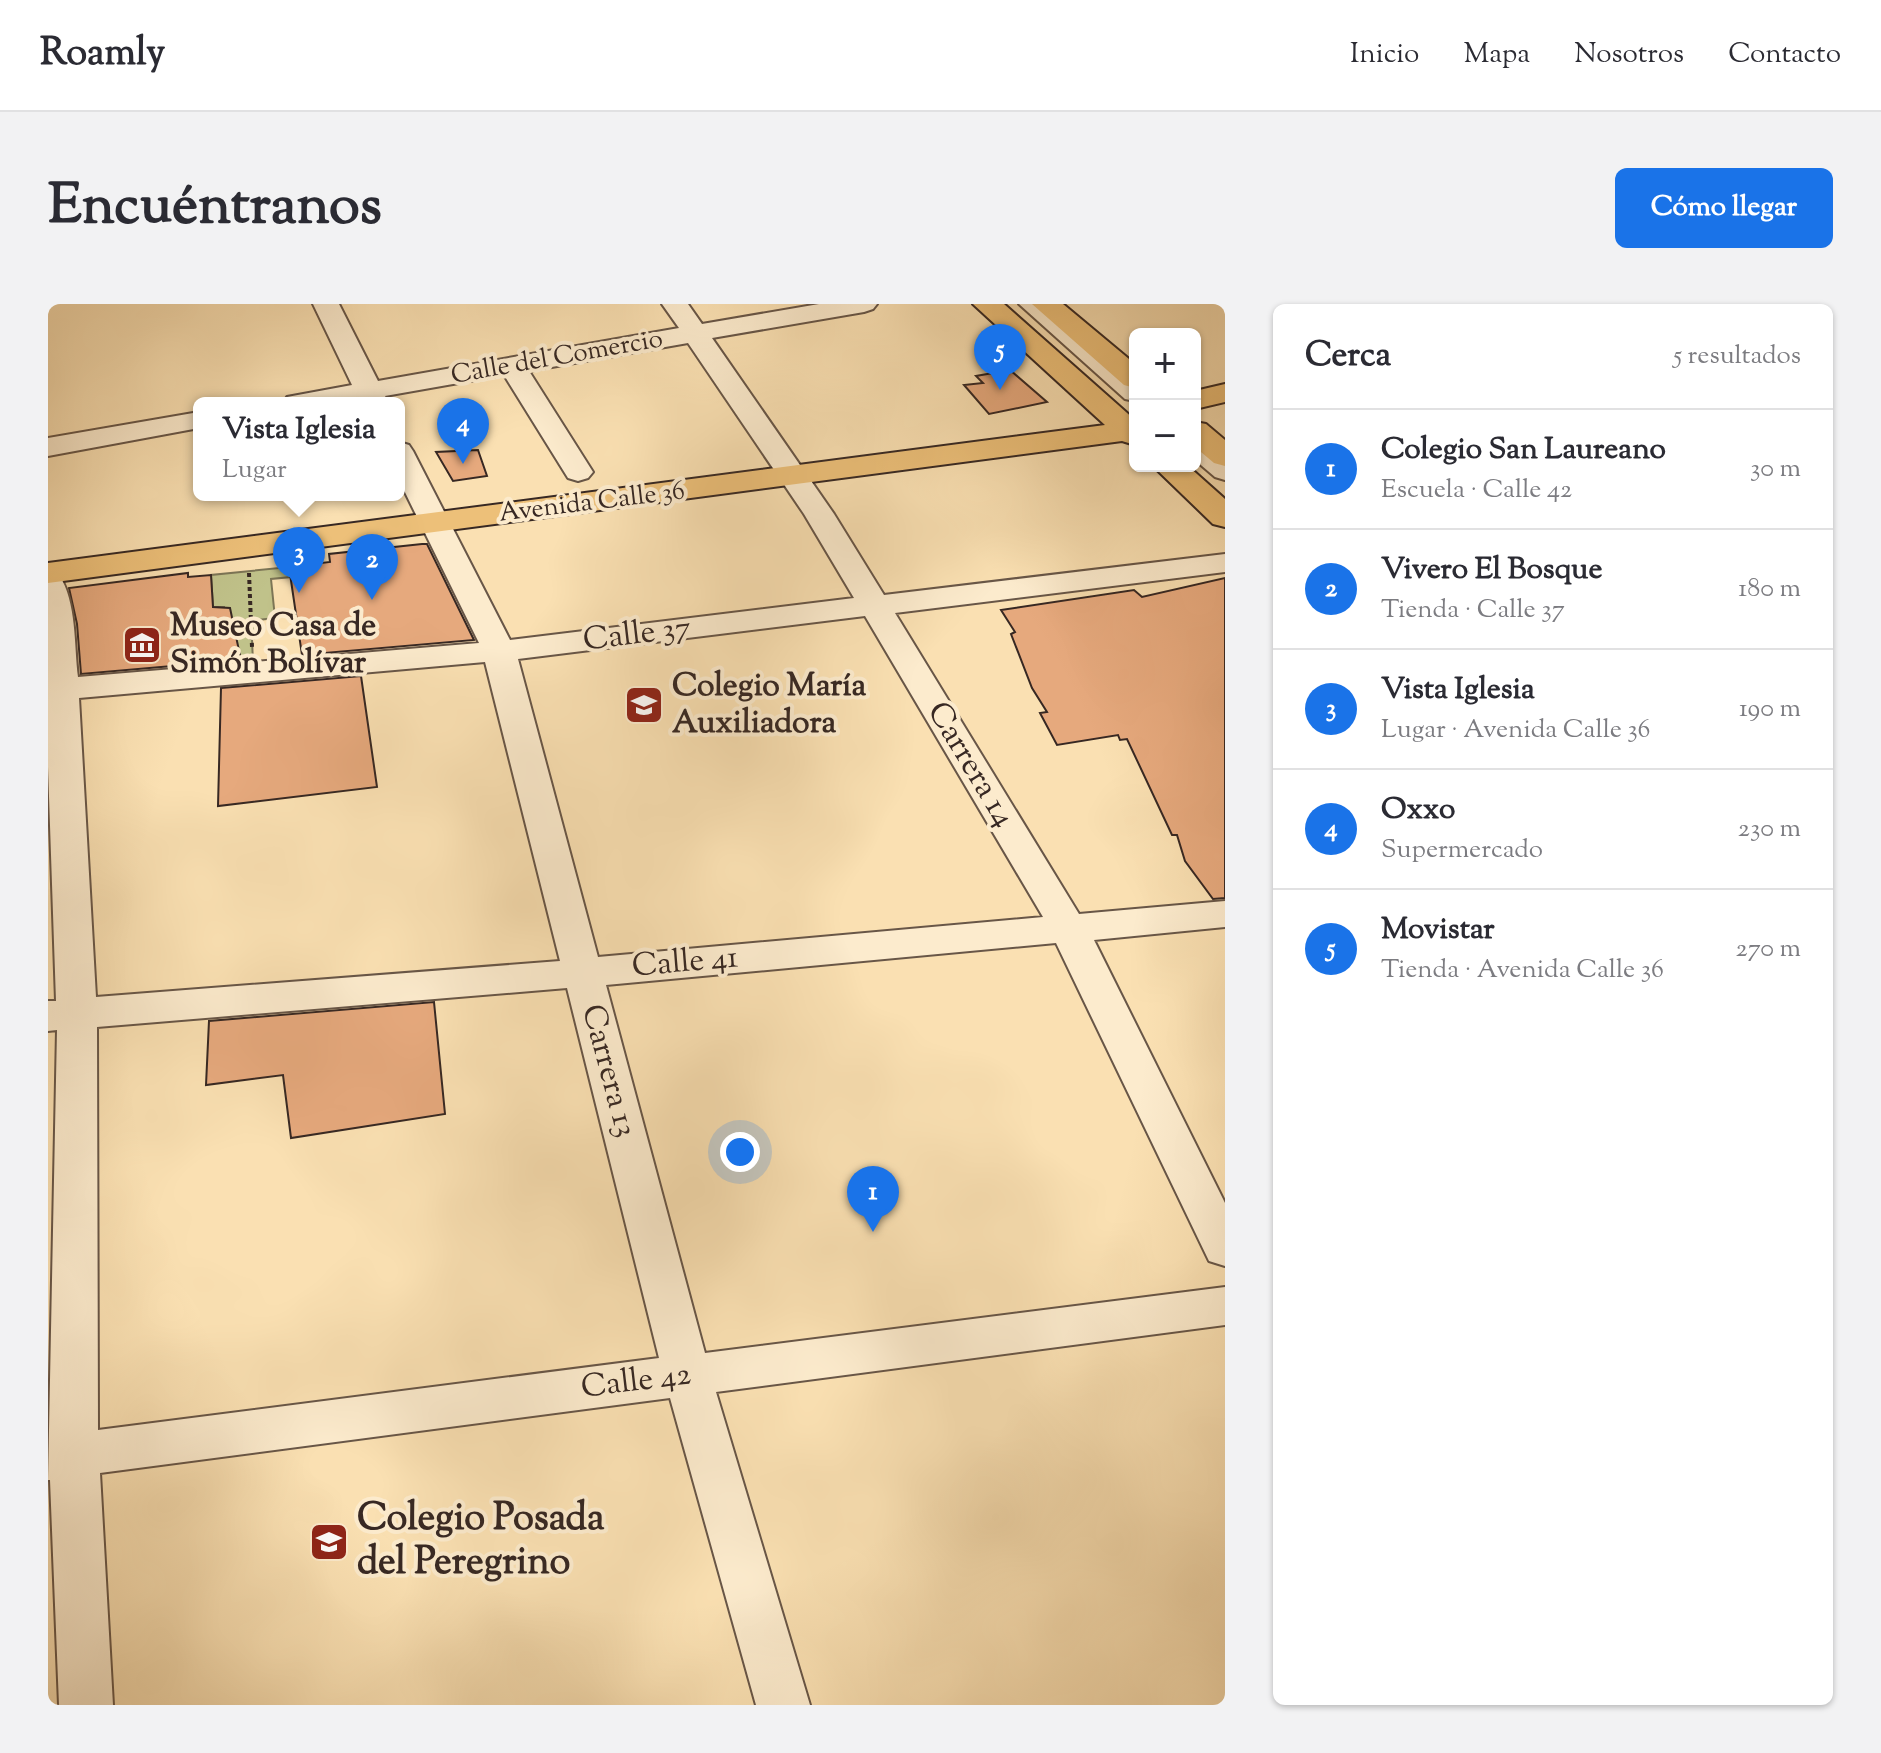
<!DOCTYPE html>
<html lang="es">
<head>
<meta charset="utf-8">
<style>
  body { margin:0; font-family:"Sorts Mill Goudy",serif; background:#f2f2f3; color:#2b2b33 }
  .controls { position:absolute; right:24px; top:24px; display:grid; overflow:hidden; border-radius:12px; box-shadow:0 2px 6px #0004 }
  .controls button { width:72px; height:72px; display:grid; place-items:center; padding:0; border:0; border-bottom:2px solid #e1e1e2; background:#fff; color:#2b2b33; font:40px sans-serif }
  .you { position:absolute; left:692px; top:848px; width:28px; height:28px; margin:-20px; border:6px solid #fff; border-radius:50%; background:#1a73e8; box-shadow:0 0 0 12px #1a73e833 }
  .badge { display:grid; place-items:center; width:52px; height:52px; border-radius:50%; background:#1a73e8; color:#fff; font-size:26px; font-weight:700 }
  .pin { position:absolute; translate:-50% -66px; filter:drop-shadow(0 2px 4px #0008) }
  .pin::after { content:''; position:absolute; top:42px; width:28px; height:24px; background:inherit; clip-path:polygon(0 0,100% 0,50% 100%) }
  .popup { position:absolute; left:145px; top:93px; width:212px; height:104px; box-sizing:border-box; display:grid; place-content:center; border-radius:12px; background:#fff; filter:drop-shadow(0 2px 6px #0005); font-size:26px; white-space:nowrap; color:#7c7c81 }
  .popup b { font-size:30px; color:#2b2b33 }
  .popup::after { content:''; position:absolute; left:50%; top:100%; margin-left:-16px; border:16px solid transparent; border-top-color:#fff }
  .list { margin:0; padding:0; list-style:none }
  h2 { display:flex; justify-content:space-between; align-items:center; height:104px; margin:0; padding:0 32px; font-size:34px }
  h2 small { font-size:26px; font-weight:400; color:#7c7c81 }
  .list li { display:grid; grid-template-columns:52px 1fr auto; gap:24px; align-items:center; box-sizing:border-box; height:120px; padding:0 32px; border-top:2px solid #e1e1e2 }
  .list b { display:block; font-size:30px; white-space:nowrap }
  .list p { margin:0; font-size:26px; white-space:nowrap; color:#7c7c81 }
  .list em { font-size:26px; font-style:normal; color:#7c7c81 }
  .map { position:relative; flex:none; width:1177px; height:1401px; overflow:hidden; border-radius:12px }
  header { display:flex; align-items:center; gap:48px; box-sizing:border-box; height:112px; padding:0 40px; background:#fff; border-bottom:2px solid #e1e1e2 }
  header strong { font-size:38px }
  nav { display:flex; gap:44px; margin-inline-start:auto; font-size:28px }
  .intro { display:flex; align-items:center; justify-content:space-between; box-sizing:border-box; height:192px; padding:0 48px }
  h1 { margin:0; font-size:56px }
  .button { padding:20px 36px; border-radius:12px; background:#1a73e8; color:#fff; font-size:28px; font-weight:700 }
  main { display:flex; gap:48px; padding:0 48px }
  aside { flex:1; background:#fff; border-radius:12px; box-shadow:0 2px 6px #0004 }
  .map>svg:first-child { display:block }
  .green { fill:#c0c28a; stroke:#7c7556; stroke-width:2 }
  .building { fill:#e6a97d; stroke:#372823; stroke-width:2 }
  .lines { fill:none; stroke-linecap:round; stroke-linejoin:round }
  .minor-casing { stroke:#685647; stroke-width:4 }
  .major-casing { stroke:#372823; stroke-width:4 }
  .path { stroke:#372823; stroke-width:4; stroke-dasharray:4 3; stroke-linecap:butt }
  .minor { fill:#fcebcd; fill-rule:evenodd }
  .major { fill:#edc079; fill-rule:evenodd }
  .labels { text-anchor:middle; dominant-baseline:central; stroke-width:8; stroke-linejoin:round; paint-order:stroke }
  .far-street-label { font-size:26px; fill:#372823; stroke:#fcebcd }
  .poi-label { font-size:32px; font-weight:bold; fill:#372823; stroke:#fcebcd; text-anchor:start }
  .street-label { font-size:32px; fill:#372823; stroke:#fcebcd }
  .near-poi-label { font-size:38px; font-weight:bold; fill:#372823; stroke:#fcebcd; text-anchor:start }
</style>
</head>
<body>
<header>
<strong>Roamly</strong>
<nav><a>Inicio</a><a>Mapa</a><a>Nosotros</a><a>Contacto</a></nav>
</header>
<div class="intro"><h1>Encuéntranos</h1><a class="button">Cómo llegar</a></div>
<main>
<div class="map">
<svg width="1177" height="1401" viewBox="0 0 1177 1401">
  <rect width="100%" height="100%" fill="#fae0b2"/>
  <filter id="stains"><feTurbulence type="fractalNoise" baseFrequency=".0025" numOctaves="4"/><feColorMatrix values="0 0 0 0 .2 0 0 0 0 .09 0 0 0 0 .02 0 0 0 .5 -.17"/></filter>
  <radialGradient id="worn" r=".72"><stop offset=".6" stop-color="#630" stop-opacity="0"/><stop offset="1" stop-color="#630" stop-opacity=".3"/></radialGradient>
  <path class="green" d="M241,263L243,273L223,275L227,314L210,316L211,333L204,335L205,359L167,362L165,310L176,309V303H165L163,271Z"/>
  <path class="building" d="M962,66L999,98L941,110L916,81L935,79L928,72Z
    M430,146L439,172L405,177L388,148Z
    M374,240H379L426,336L254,351L241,263L282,258L281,250Z
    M140,269V273L163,271L165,303L182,304L193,356L33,370L29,320L21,284Z
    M1177,274V594L1165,595L1137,557L1129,531H1124L1079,435L1072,436L1070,431L1009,441L992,409L999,408L984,384L963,330L967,328L953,306L1086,286L1094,293Z
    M313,372L329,483L170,502L173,384Z
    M386,698L397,810L243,834L235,771L158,781L161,717Z"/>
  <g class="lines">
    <defs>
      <path id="minor" d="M265,0H291L330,77L631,24L614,0H640L654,20L771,0H829L825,5L816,8L664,34L786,210L836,291L1177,250V268L847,309L1031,610L1177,597V623L1046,636L1177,899V962L1161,957L1008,639L558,681L657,1049L1177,983V1021L668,1088L762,1401H708L622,1094L52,1169L65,1401H11L2,1176H0L9,726L0,727V697H8L0,463V269L11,271C29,298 26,342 30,373L431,339L351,176V138L361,141L365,147L462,336L806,294L756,210L640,39L481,67L545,168L540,174L530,177L520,174L456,71L337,92L341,99H313L312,96L235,99L239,93L304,81ZM817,312L995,613L550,653L470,355ZM437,358L512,657L48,693L31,394ZM519,684L611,1054L50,1126L49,723Z
        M971,0H1000L1087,75V97L1077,95Z
        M151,108V124L0,152V134Z
        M1147,132L1157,135L1177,152V176L1167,173L1147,156Z"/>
      <path id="major" d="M925,0H956L1087,116V141L1074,137L0,279V259L1057,121Z
        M984,0H1015L1087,60V84L1076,81Z
        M1177,80V98L1147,105V87Z
        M1147,118L1158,120L1177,136V162L1166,159L1147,143Z
        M1105,162H1140L1177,195V223L1165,220Z"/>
    </defs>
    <use href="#minor" class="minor-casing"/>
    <use href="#major" class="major-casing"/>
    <path class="path" d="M201,269L204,343"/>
    <use href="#minor" class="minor"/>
    <use href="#major" class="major"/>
  </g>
  <defs>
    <symbol id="museum-square" viewBox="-11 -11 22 22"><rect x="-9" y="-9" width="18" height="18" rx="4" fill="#8f2418" stroke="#fcebcd"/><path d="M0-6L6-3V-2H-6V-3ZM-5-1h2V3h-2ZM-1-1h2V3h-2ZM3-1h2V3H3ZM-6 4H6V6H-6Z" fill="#fff"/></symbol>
    <symbol id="school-square" viewBox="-11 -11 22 22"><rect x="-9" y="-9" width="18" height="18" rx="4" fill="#8f2418" stroke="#fcebcd"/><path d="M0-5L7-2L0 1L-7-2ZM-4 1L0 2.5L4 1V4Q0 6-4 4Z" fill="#fff"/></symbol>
  </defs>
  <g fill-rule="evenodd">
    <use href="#museum-square" x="72" y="319" width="44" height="44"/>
    <use href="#school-square" x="574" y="379" width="44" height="44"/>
    <use href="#school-square" x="259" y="1216" width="44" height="44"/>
  </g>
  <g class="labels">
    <g class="far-street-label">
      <text transform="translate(509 54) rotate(-10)">Calle del Comercio</text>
      <text transform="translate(544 199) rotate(-7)">Avenida Calle 36</text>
    </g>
    <g class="poi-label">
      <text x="122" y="323">Museo Casa de<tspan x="122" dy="37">Simón Bolívar</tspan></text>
      <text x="624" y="383">Colegio María<tspan x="624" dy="37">Auxiliadora</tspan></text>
    </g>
    <g class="street-label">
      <text transform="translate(589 331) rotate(-7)">Calle 37</text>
      <text transform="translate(922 461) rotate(59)">Carrera 14</text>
      <text transform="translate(637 659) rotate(-5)">Calle 41</text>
      <text transform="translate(560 767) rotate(75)">Carrera 13</text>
      <text transform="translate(588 1078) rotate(-7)">Calle 42</text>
    </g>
    <g class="near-poi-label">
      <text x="309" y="1216">Colegio Posada<tspan x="309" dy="44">del Peregrino</tspan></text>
    </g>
  </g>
  <rect width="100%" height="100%" filter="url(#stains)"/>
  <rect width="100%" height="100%" fill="url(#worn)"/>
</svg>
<div class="controls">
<button>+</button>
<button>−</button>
</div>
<div class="you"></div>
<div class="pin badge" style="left:825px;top:928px">1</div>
<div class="pin badge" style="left:324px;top:296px">2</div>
<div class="pin badge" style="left:251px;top:289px">3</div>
<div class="popup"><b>Vista Iglesia</b>Lugar</div>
<div class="pin badge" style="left:415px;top:160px">4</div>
<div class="pin badge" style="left:952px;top:86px">5</div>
</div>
<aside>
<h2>Cerca<small>5 resultados</small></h2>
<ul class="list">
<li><span class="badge">1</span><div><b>Colegio San Laureano</b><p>Escuela · Calle 42</p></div><em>30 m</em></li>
<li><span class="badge">2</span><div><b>Vivero El Bosque</b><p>Tienda · Calle 37</p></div><em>180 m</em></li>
<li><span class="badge">3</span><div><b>Vista Iglesia</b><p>Lugar · Avenida Calle 36</p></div><em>190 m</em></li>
<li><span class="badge">4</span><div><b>Oxxo</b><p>Supermercado</p></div><em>230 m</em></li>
<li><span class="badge">5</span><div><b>Movistar</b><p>Tienda · Avenida Calle 36</p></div><em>270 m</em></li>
</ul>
</aside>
</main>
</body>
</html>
